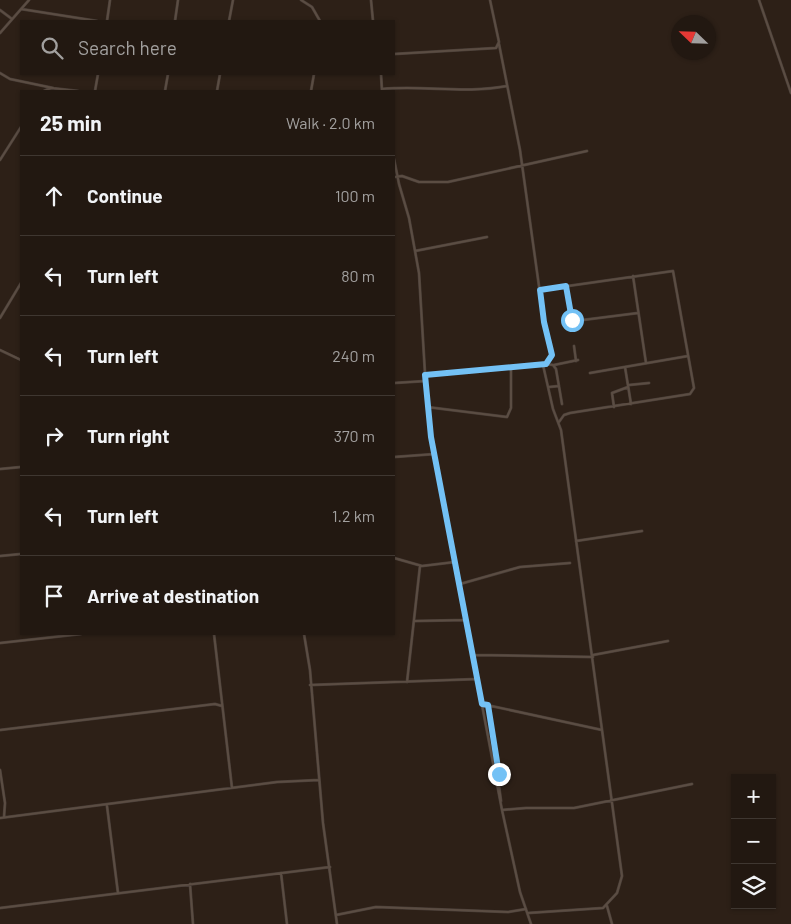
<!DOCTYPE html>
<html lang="en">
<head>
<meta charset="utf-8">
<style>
  body { margin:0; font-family:Barlow,sans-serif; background:#2e251f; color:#f1f3f6 }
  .controls { position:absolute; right:15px; bottom:15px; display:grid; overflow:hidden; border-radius:0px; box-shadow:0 1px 4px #0004 }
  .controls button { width:45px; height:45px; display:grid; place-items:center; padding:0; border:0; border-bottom:1px solid #3f3731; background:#221811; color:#f1f3f6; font:25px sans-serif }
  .compass { position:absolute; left:671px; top:15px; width:45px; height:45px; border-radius:50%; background:#221811; box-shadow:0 1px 4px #0004; rotate:293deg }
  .stop { position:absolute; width:15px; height:15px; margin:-11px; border:4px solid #73c1f5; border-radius:50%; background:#fff }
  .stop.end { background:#73c1f5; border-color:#fff; box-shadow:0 1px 5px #0008 }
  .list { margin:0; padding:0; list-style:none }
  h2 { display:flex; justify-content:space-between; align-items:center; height:65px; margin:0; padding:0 20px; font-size:21px }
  h2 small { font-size:16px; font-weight:400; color:#a2a09f }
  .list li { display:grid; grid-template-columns:32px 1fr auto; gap:15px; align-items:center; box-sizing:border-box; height:80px; padding:0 20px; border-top:1px solid #3f3731 }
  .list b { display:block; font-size:19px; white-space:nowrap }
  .list em { font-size:16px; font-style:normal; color:#a2a09f }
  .icon { flex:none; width:28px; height:28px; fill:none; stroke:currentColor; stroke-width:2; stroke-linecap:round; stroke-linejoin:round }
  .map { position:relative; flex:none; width:791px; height:924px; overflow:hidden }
  .search { position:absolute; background:#221811; box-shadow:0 1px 4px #0004; left:20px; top:20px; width:375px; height:55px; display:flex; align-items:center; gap:12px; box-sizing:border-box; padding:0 18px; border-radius:0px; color:#a2a09f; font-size:19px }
  .panel { position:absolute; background:#221811; box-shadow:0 1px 4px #0004; left:20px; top:90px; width:375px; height:545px; border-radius:0px }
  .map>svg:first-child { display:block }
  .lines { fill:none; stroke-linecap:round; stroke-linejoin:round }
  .street-casing { stroke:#483d37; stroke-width:3 }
  .street { stroke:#5b4d43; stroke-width:2 }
  .route { stroke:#73c1f5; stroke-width:6 }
</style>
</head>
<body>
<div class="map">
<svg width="791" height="924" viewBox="0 0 791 924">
  <rect width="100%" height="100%" fill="#2d2017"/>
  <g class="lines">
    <defs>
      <path id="street" d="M301,0L312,7L320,21
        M371,0L373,21
        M759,0L791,93
        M21,9L97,21
        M0,10L12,19
        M107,21L110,0
        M175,21L178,0
        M229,21L233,0
        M0,33L29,0
        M394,54L496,48L499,42L490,0
        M0,73L10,79L53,88
        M381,74L382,91
        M382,89C423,85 466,94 507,86
        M44,91L51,88L78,91
        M95,91L98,74
        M165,91L168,74
        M217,91L220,74
        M311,91L314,74
        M394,159L399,184L409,218L419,273L427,407L431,437L502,810L520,892L531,924
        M0,160L21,127
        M394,177L402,176L419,182H448L587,151
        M415,251L487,237
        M633,276L646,363
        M566,286L570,317L575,321L638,313
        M540,290L673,271L694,388L690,394L570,413L564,415L559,422
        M0,318L21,283
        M574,346L576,361
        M0,350L21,360
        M546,364L553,365L556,369L562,404
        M554,365L578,360
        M625,367L631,404
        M590,373L688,356
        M425,375L543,365L549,362L552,352L544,322L520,150L499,44
        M394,383L426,381
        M629,385L649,383
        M549,387L559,386
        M427,407L507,417L511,408V369
        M614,407L612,393L628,387
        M394,457L435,454
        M0,469L21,467
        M576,541L642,531
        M0,556L21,554
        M394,558L422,566L455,562
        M460,584L520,567L570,563
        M415,621L467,620
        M214,634L232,788
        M304,634L310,670L323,823L337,924
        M0,643L81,634
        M473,655L593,657
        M593,655L668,641
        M407,682L420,566
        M310,685L478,679
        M482,704L602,730
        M488,705L501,801
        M0,730L215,704L222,706
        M0,770L5,803L4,817
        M107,806L118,893
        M502,810L526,808H574L692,784
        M0,818L277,782L319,780
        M281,873L287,924
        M190,884L193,924
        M607,906L612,924
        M0,908L330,867
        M528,913L603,908L617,893L622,876L561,430L553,409L543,365
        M336,915L376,907L508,912L526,909"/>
    </defs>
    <use href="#street" class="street-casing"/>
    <use href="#street" class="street"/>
  </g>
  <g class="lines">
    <path class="route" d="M499,774L488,705L482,704L431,437L425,375L546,364L552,355L544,322L540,290L566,286L572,320"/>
  </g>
</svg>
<div class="controls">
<button>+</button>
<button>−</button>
<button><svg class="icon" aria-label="layers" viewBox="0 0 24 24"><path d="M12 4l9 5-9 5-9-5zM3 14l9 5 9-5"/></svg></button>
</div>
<svg class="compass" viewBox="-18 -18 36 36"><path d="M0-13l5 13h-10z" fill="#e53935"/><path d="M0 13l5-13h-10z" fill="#a2a09f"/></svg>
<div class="stop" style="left:572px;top:320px"></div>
<div class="stop end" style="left:499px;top:774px"></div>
<div class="search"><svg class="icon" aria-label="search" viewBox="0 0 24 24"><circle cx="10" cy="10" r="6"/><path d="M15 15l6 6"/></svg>Search here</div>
<section class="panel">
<h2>25 min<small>Walk · 2.0 km</small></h2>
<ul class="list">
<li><svg class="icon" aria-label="ahead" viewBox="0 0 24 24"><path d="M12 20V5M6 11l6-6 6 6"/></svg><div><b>Continue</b></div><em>100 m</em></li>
<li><svg class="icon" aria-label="left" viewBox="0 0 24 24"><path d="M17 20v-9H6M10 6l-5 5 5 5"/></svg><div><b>Turn left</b></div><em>80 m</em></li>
<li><svg class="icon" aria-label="left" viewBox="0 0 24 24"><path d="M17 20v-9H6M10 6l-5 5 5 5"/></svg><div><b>Turn left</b></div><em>240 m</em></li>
<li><svg class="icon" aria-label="right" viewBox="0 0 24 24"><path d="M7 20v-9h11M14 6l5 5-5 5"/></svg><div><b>Turn right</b></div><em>370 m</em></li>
<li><svg class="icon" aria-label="left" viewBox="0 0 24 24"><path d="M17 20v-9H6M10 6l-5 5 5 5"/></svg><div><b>Turn left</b></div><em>1.2 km</em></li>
<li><svg class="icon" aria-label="arrive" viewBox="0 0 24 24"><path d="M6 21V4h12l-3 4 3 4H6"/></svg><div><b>Arrive at destination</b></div></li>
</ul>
</section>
</div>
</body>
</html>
